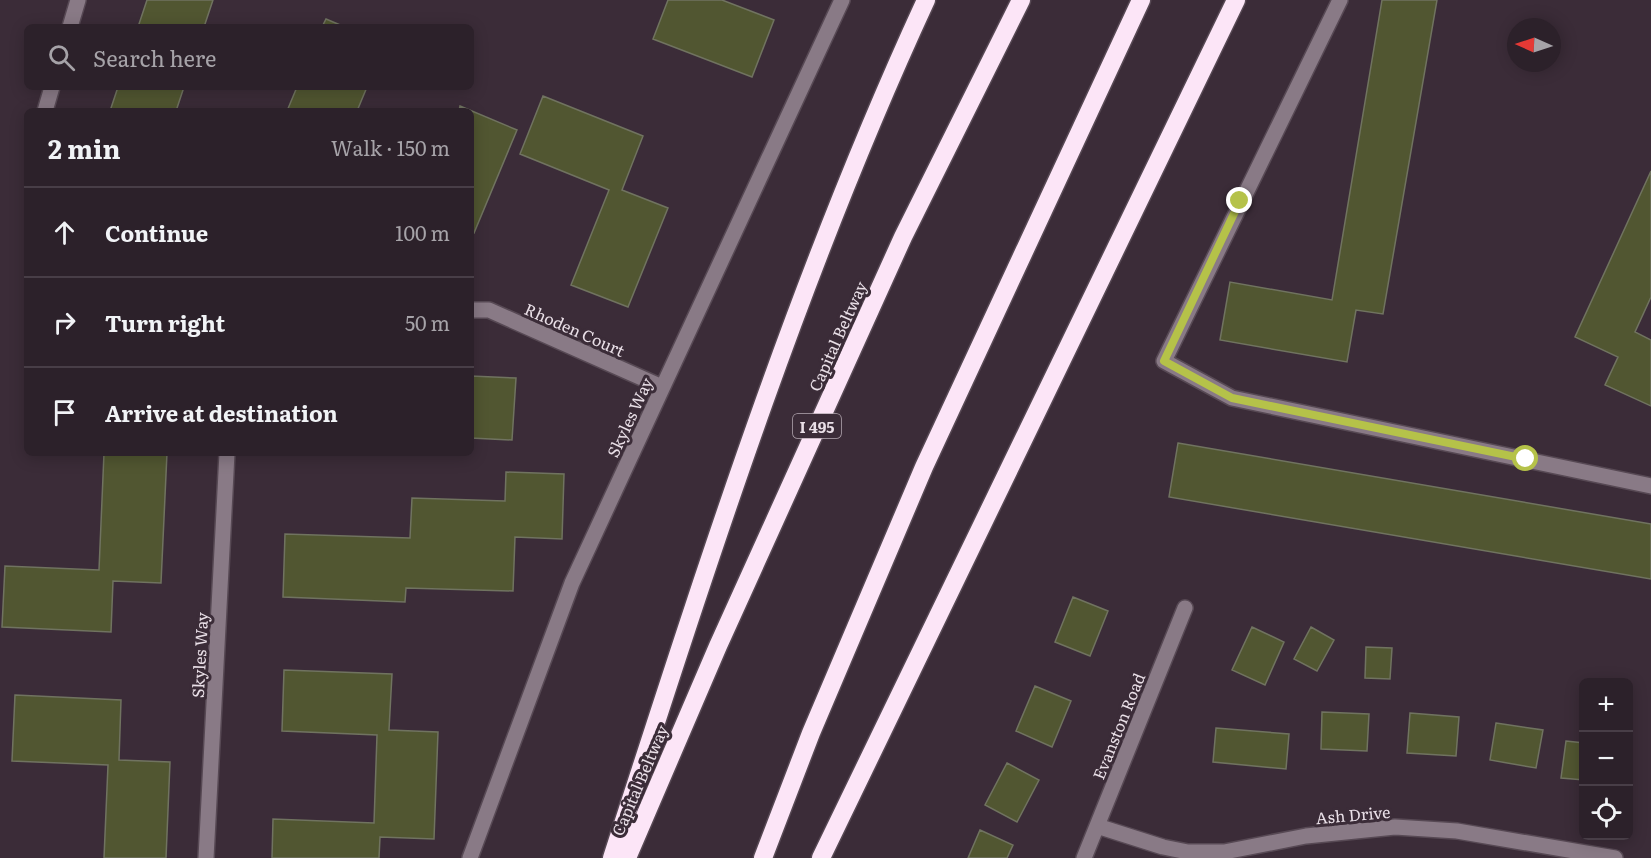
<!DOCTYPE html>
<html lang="en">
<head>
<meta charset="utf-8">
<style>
  body { margin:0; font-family:Literata,serif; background:#342932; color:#f1f3f6 }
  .controls { position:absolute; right:18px; bottom:18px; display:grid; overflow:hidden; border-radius:9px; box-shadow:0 3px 15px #0003 }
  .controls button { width:54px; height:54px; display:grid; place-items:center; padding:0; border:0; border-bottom:2px solid #483e47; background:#2c212a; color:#f1f3f6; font:30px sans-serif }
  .compass { position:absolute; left:1507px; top:18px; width:54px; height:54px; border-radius:50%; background:#2c212a; box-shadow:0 3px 15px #0003; rotate:273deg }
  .stop { position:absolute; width:18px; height:18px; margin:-14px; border:4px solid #b5c249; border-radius:50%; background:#fff }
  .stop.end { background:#b5c249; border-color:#fff; box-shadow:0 2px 6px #0008 }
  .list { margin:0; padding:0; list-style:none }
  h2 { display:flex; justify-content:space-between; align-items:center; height:78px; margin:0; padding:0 24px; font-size:26px }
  h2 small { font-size:20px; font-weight:400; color:#a6a3a8 }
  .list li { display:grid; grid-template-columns:39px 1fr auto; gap:18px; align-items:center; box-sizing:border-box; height:90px; padding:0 24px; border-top:2px solid #483e47 }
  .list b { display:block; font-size:22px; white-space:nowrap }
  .list em { font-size:20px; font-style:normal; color:#a6a3a8 }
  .icon { flex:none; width:33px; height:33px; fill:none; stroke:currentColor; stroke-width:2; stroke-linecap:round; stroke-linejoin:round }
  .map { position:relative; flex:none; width:1651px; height:858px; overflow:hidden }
  .search { position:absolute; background:#2c212a; box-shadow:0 3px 15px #0003; left:24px; top:24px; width:450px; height:66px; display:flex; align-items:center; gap:15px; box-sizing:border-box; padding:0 21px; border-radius:9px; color:#a6a3a8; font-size:22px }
  .panel { position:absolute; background:#2c212a; box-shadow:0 3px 15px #0003; left:24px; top:108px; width:450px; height:348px; border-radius:9px }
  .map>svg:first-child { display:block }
  .building { fill:#515631; stroke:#707360; stroke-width:1.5 }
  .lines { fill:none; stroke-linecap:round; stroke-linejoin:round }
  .minor-casing { stroke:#574954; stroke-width:18 }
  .highway-casing { stroke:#574954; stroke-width:21 }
  .minor { stroke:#897a86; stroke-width:15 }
  .highway { stroke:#fce5f7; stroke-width:18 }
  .route { stroke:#b5c249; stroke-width:8 }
  .labels { text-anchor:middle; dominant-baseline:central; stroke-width:6; stroke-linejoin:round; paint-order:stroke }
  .shield { fill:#3b2c38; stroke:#b5a9b2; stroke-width:1.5 }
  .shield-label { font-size:15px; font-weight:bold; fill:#e9dfe7 }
  .street-label { font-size:16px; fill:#e9dfe7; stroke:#3b2c38 }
</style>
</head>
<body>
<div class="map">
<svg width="1651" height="858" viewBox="0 0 1651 858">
  <rect width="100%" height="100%" fill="#3b2c38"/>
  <path class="building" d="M147,0H213L204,27H138Z
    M668,0H722L774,20L752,77L653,39Z
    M1382,0H1437L1383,314L1356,310L1347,362L1220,340L1230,282L1332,300Z
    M326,19L345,27H322Z
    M118,87H184L176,111H110Z
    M297,87H367L357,111H287Z
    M543,96L643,136L622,190L668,208L628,307L571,285L609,190L520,154Z
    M460,106L517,130L474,233L471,232V111H459Z
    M1651,171V297L1635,332L1651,340V406L1605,385L1618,357L1575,337Z
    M471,376L516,378L512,440L471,438Z
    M1178,443L1651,524V579L1169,497Z
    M104,453H167L161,583L113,581L111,632L2,627L5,566L99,570Z
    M506,472L564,474L562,539L515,537L513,591L406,588L405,602L283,597L285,534L410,538L412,498L505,501Z
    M1073,597L1108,611L1090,656L1055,642Z
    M1252,627L1284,642L1265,685L1232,670Z
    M1311,627L1334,640L1317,671L1294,659Z
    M1366,647L1392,648L1390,679L1365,678Z
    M284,670L392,674L389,730L438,732L434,839L380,837L379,858H272L273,819L374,823L377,735L282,731Z
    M1035,686L1071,701L1052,747L1016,731Z
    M15,695L121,700L119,760L170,762L166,858H104L108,765L12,761Z
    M1322,712L1369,714L1367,751L1321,749Z
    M1410,713L1459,717L1456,756L1407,753Z
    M1496,723L1543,730L1536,768L1490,760Z
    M1216,728L1289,734L1286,769L1213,762Z
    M1566,741L1584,743V780L1561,778Z
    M1007,763L1039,780L1017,822L985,805Z
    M980,830L1013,845L1007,858H968Z"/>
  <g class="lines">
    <defs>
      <path id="minor" d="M1340,0L1164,361L1232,398L1651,486
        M70,27L78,0
        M45,111L52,87
        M471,310H489L662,387
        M1097,826L1163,847L1188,852H1224L1306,836L1395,827L1457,831L1615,858
        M206,858L227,453
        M470,858L572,583L842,0
        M1084,858L1185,608"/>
      <path id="highway" d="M612,858C706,568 798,277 926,0
        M627,858L718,646L903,237L1021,0
        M763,858L811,733L924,467L1141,0
        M821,858L1236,0"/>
    </defs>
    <use href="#minor" class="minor-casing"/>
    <use href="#highway" class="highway-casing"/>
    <use href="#minor" class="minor"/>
    <use href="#highway" class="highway"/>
  </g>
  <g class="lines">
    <path class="route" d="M1240,201L1164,361L1232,398L1526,459"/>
  </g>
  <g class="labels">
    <rect class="shield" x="793" y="414" width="48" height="24" rx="4.5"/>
    <g class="shield-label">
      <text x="817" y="426">I 495</text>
    </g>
    <g class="street-label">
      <text transform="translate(575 329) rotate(24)">Rhoden Court</text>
      <text transform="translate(837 336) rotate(-66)">Capital Beltway</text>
      <text transform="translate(629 417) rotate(-65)">Skyles Way</text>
      <text transform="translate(199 655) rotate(-87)">Skyles Way</text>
      <text transform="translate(1118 726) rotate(-68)">Evanston Road</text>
      <text transform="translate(639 780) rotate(-67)">Capital Beltway</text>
      <text transform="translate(1353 814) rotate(-5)">Ash Drive</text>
    </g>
  </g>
</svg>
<div class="controls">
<button>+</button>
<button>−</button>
<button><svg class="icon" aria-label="locate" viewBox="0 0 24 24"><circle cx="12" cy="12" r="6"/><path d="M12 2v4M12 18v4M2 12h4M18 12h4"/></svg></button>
</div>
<svg class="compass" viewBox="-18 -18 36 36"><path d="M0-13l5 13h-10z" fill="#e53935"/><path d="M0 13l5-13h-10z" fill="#a6a3a8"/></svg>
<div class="stop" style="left:1526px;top:459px"></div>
<div class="stop end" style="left:1240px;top:201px"></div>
<div class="search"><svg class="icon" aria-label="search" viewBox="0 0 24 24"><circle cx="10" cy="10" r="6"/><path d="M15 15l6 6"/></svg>Search here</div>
<section class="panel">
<h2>2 min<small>Walk · 150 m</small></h2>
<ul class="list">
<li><svg class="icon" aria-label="ahead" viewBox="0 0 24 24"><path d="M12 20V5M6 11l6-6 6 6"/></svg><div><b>Continue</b></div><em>100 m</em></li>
<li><svg class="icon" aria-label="right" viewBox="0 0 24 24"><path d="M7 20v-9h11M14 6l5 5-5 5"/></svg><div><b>Turn right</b></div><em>50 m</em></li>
<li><svg class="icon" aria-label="arrive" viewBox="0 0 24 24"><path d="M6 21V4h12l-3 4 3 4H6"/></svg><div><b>Arrive at destination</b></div></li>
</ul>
</section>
</div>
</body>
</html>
